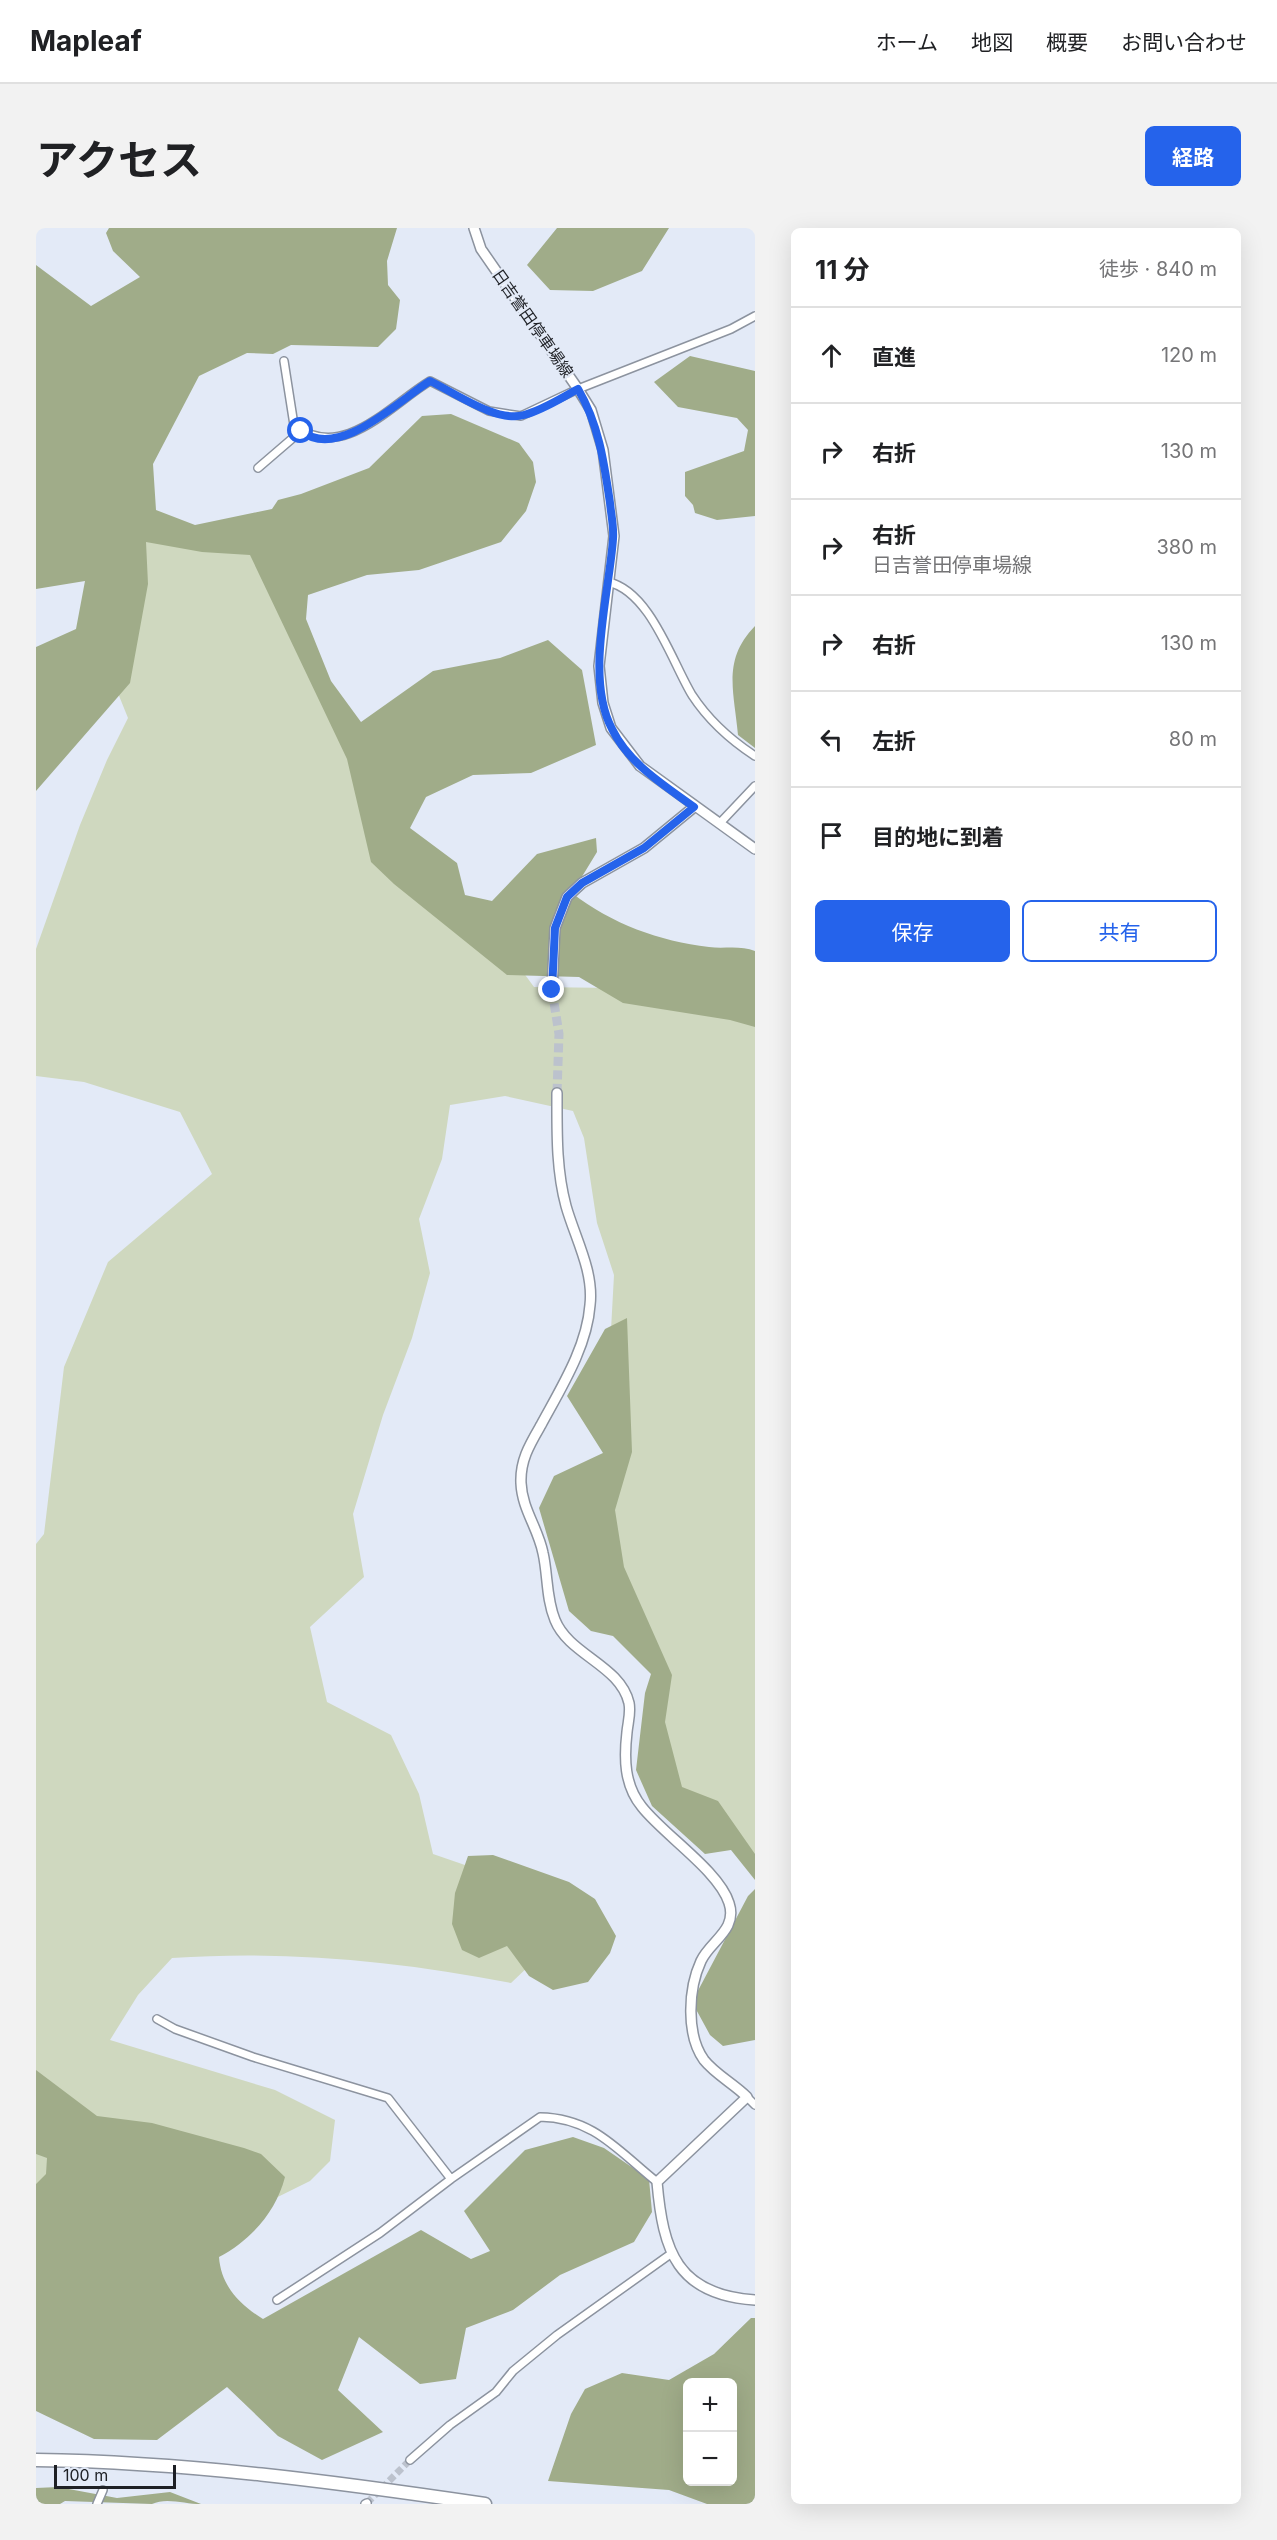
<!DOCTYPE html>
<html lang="ja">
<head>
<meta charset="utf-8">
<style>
  body { margin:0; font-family:Inter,"Noto Sans JP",sans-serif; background:#f2f2f2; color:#202124 }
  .controls { position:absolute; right:18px; bottom:18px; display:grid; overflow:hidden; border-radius:9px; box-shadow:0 6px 24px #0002 }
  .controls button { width:54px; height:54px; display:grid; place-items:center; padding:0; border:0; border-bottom:2px solid #e0e0e0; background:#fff; color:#202124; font:30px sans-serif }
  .scale { position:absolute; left:18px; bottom:15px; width:122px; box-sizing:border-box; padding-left:6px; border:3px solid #1e2025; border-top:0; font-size:16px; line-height:21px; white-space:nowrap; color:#1e2025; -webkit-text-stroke:4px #e3eaf7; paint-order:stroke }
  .stop { position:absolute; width:18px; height:18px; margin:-14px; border:4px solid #2563eb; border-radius:50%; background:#fff }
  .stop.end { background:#2563eb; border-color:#fff; box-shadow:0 2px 6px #0008 }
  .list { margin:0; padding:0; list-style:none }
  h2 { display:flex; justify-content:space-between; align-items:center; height:78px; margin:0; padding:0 24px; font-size:26px }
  h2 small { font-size:20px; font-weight:400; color:#757577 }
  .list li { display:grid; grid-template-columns:39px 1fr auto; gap:18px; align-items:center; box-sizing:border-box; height:96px; padding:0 24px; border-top:2px solid #e0e0e0 }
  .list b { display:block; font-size:22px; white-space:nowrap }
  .list p { margin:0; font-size:20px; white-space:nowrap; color:#757577 }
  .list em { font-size:20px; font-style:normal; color:#757577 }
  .actions { display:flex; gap:12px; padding:18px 24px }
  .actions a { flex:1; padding:14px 0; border:2px solid #2563eb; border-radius:9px; text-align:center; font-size:21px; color:#2563eb }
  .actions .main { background:#2563eb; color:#fff }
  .icon { flex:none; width:33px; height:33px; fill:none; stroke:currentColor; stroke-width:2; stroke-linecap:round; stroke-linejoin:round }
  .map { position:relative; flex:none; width:719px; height:2276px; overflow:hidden; border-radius:9px }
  header { display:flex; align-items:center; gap:36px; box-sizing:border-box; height:84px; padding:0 30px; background:#fff; border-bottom:2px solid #e0e0e0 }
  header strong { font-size:28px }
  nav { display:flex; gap:33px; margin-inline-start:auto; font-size:21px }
  .intro { display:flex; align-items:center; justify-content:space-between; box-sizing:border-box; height:144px; padding:0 36px }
  h1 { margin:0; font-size:42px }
  .button { padding:15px 27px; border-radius:9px; background:#2563eb; color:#fff; font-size:21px; font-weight:700 }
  main { display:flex; gap:36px; padding:0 36px }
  aside { flex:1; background:#fff; border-radius:9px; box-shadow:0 6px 24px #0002 }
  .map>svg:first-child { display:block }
  .green { fill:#cfd8bf }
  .forest { fill:#a0ac89; fill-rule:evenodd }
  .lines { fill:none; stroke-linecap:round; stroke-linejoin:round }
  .street-tunnel { stroke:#bcc2cd; stroke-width:7; stroke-dasharray:7 3.5; stroke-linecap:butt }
  .secondary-tunnel { stroke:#bcc2cd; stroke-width:9; stroke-dasharray:9 4.5; stroke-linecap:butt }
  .street-casing { stroke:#8c939f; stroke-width:10 }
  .secondary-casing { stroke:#8c939f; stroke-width:12 }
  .highway-casing { stroke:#8c939f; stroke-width:15 }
  .street { stroke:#fff; stroke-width:7 }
  .secondary { stroke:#fff; stroke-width:9 }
  .highway { stroke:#fff; stroke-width:12 }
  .route { stroke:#2563eb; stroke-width:8 }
  .labels { text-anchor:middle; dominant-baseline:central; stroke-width:4.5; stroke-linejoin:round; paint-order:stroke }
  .street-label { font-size:16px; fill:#1e2025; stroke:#e3eaf7 }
</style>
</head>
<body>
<header>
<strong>Mapleaf</strong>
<nav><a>ホーム</a><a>地図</a><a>概要</a><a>お問い合わせ</a></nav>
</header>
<div class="intro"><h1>アクセス</h1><a class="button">経路</a></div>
<main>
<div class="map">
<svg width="719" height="2276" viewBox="0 0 719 2276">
  <rect width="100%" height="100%" fill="#e3eaf7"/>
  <path class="green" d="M100,296L238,320L347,582L462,710L498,759L580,760L719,788V1635L617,1543L624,1454L595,1402L566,1266L578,1047L561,995L548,910L537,883L469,868L414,877L406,931L383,991L394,1045L376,1110L347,1187L317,1286L328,1349L274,1399L291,1474L355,1507L383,1566L397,1626L455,1646L516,1716L475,1755C363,1733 250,1722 136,1730L102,1767L74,1812L239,1862L299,1892L294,1933L274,1953L195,1992L0,2098V1316L8,1306L28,1139L72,1034L176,946L144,884L48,854L0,848V721L44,597L71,532L92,490L73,443Z"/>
  <path class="forest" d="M73,0H361L351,33L352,57L364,72L360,101L342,119L255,117L237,126L211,125L163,148L117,236L120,282L159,297L236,281L242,272L265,266L333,240L386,188L415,186L483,215L497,234L500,254L490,283L465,314L383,342L331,347L272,367L270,391L295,453L325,494L397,443L464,430L512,412L546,442L560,517L495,545L437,547L390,569L374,600L421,635L429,667L456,673L501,626L560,610L561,624L536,665C576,696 623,713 673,719C688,721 705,717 719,723V799L694,792L587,775L543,749L471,747L358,656L335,634L311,531L214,327L166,324L110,314L112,356L94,455L0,563V419L40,401L49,353L0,361V37L55,78L104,49L77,23L70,5Z
    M521,0H633L606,43L557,63L514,62L491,37Z
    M654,128L719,143V288L681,292L659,285L657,277L649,268V244L708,223L712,202L701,190L642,179L618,154Z
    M719,398V520L702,507C698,463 686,432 719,398Z
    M591,1090L596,1224L579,1282L588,1339L636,1447L629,1494L646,1559L682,1573L719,1626V1652L695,1622L669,1626L616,1578L600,1542L609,1465L615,1446L577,1408L555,1403L533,1383L503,1280L518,1248L567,1225L531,1168L569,1101Z
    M457,1627L533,1654L559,1671L580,1708L574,1725L552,1754L517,1762L493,1748L471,1718L443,1730L426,1722L416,1696L419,1665L432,1628Z
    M719,1661V1812L687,1818L674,1807L656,1774L712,1668Z
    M0,1842L61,1888L116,1895L208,1920L225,1926L249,1949C240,1984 215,2012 183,2029C185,2058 204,2077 227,2091L385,2002L435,2031L454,2023L428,1983L489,1922L537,1909L568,1920L613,1951L616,1984L598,2014L524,2047L477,2082L430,2100L420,2151L384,2156L323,2109L302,2162L347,2204L286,2232L242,2208L191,2159L121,2212L58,2211L0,2183V1956L10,1946L11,1930L0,1926Z
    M715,2090H719V2276H671L633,2262L512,2253L535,2186L549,2161L586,2145L633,2152L678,2126ZM652,2154H696V2254H652Z
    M22,2259L81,2270L134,2264L165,2276C149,2276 130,2269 116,2276L29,2273L24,2276H0V2260Z"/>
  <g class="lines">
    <path class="street-tunnel" d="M331,2275L374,2232"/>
    <path class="secondary-tunnel" d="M516,762L523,806L521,865"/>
    <defs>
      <path id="street" d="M248,133L258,197C306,235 354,177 394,153L453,183L485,188L542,161L695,101L719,88
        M222,240L265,203
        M572,354C614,363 636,434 656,467C673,493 693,511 719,528
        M684,595L719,558
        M121,1791L139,1801L217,1829L352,1870L415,1951
        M711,1869L719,1877
        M241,2072L344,2005L415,1951L504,1889C558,1890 582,1923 621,1954
        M374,2232L414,2197L460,2164L477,2143L521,2107L636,2025
        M61,2276L67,2262
        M329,2276L331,2275"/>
      <path id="secondary" d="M438,0L445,21L542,161L555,182L567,222L578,308L563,438L567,475L575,500L604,538L719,621
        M516,762L519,700L531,669L546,655L608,620L658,579
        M521,865C521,903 520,941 530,978C539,1010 558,1043 554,1077C551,1119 525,1160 505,1197C494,1216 484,1232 485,1255C486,1281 502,1300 507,1325C512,1347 510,1370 519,1392C533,1427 584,1437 593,1475C595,1485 592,1494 591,1504C588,1530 588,1557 606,1579C628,1607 683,1643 693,1675C702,1702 674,1713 665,1733C652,1761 650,1807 668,1832C679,1846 698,1856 711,1869L621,1954C627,2023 641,2067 719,2072"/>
      <path id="highway" d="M0,2232C151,2234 300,2254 449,2276"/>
    </defs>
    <use href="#street" class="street-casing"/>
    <use href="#secondary" class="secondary-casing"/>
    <use href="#highway" class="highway-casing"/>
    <use href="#street" class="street"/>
    <use href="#secondary" class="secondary"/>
    <use href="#highway" class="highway"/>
  </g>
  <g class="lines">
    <path class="route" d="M265,203C303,233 363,172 394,153C419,165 461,195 488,187C507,182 525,170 542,161C563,197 568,234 574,275C575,286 578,299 577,311C573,367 549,450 576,501C593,536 628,557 658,579L608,620L546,655L531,669L519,700L516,762"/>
  </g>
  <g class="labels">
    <g class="street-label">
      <text transform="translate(497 95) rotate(55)">日吉誉田停車場線</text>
    </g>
  </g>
</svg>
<div class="controls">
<button>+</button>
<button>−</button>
</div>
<div class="scale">100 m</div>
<div class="stop" style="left:265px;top:203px"></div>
<div class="stop end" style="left:516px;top:762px"></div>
</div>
<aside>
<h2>11 分<small>徒歩 · 840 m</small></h2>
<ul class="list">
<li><svg class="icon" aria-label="ahead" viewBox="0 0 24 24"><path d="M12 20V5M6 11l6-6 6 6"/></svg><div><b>直進</b></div><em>120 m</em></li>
<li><svg class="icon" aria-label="right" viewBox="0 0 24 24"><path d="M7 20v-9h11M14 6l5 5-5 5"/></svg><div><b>右折</b></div><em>130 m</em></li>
<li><svg class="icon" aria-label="right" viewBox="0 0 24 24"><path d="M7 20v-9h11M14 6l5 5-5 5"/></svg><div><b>右折</b><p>日吉誉田停車場線</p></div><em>380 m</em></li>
<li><svg class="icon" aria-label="right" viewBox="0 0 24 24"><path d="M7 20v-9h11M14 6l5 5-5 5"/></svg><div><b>右折</b></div><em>130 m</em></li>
<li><svg class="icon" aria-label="left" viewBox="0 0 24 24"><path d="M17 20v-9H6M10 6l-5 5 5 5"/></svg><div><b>左折</b></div><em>80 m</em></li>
<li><svg class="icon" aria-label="arrive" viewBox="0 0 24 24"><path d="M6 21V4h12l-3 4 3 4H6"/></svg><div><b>目的地に到着</b></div></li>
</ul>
<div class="actions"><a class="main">保存</a><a>共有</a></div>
</aside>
</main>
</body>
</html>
